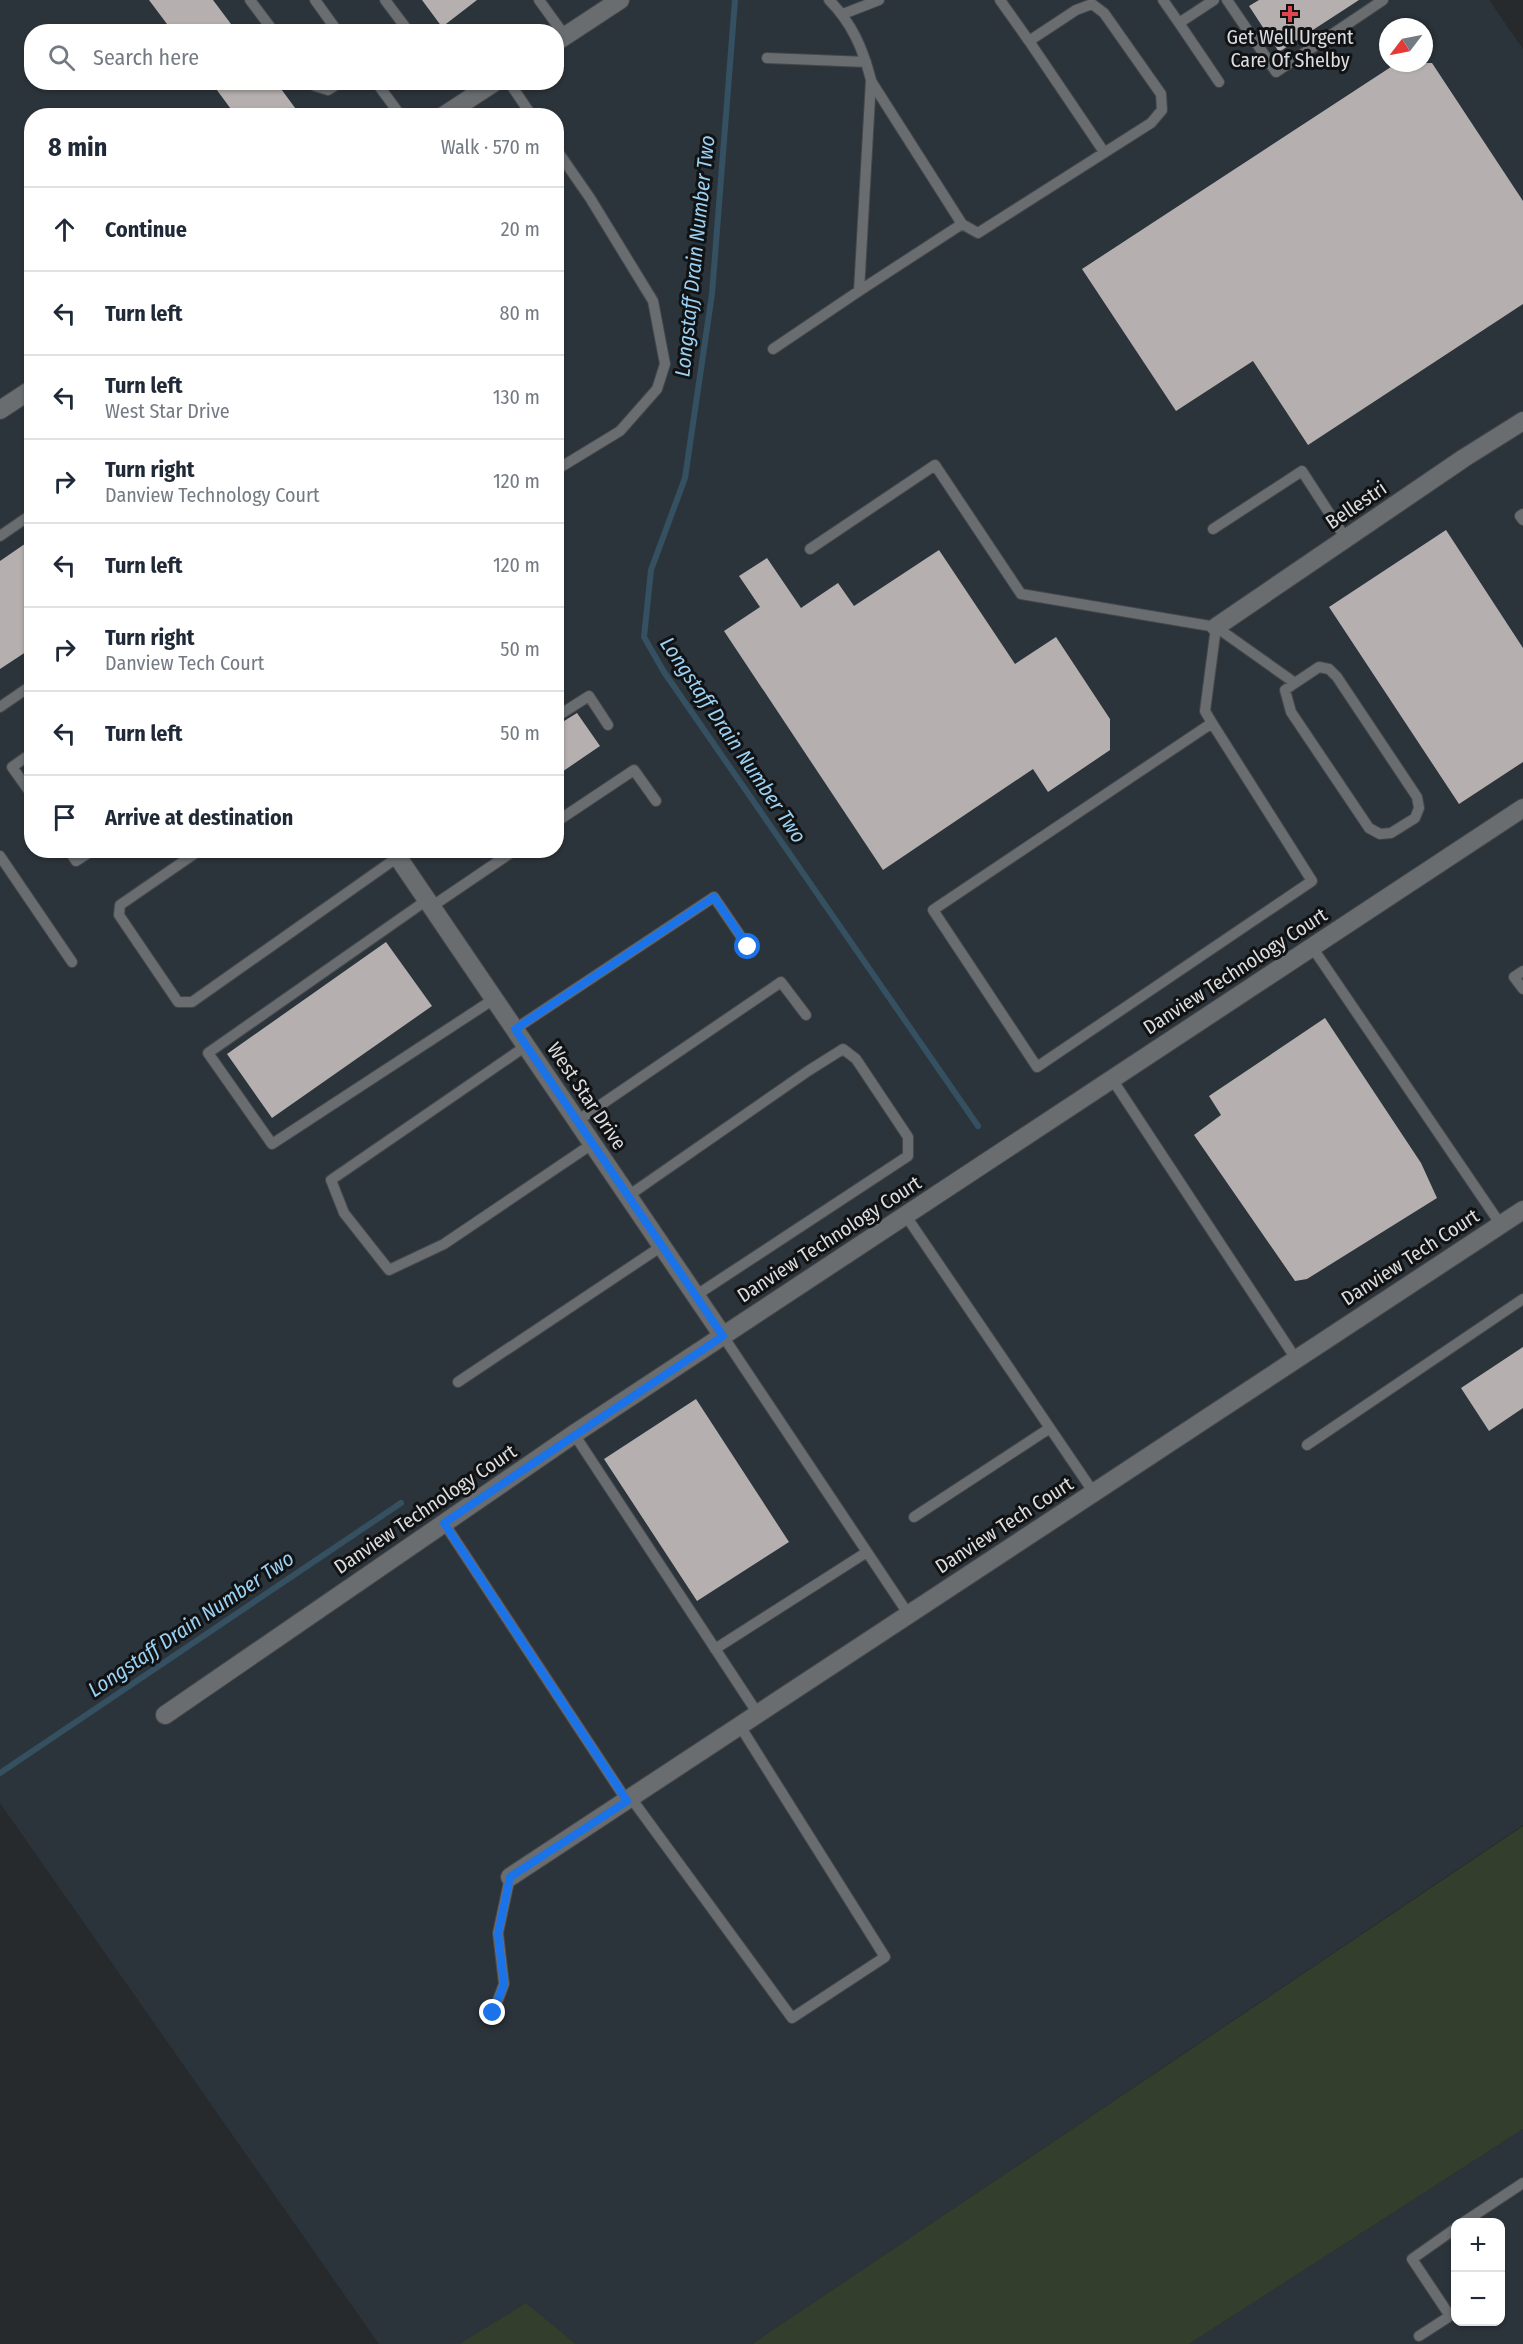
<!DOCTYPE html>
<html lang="en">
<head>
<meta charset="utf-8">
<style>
  body { margin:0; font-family:"Fira Sans Condensed",sans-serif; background:#f2f2f3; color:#1f2937 }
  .controls { position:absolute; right:18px; bottom:18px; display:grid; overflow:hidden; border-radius:12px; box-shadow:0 2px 4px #0004 }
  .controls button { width:54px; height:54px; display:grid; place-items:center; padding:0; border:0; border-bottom:2px solid #e0e1e3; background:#fff; color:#1f2937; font:30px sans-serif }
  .compass { position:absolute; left:1379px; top:18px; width:54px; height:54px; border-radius:50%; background:#fff; box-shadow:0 2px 4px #0004; rotate:238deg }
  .stop { position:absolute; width:18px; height:18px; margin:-14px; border:4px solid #1a73e8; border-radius:50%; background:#fff }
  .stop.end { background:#1a73e8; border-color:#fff; box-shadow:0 2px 6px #0008 }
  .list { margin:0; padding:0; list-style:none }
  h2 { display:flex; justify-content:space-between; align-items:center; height:78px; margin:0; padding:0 24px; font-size:26px }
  h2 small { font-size:20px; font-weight:400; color:#747a83 }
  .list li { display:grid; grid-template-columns:39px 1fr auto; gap:18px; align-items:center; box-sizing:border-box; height:84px; padding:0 24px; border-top:2px solid #e0e1e3 }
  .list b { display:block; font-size:22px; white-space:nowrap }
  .list p { margin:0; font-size:20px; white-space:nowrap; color:#747a83 }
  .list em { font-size:20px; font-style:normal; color:#747a83 }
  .icon { flex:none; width:33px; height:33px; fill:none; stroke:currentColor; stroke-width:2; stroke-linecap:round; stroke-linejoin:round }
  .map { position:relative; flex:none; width:1523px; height:2344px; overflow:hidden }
  .search { position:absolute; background:#fff; box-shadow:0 2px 4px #0004; left:24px; top:24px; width:540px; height:66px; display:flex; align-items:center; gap:15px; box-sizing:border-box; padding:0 21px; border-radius:24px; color:#747a83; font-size:22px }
  .panel { position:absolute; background:#fff; box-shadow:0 2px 4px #0004; left:24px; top:108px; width:540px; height:750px; border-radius:24px }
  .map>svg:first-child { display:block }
  .built { fill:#2c343b; fill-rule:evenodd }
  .green { fill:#333e2c }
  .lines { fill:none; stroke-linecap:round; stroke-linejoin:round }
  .stream { stroke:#345061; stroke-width:6 }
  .building { fill:#b5b0af }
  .service-casing { stroke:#45474a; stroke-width:12 }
  .minor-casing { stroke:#45474a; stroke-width:20 }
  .tertiary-casing { stroke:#45474a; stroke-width:20 }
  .service { stroke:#696d70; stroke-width:10 }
  .minor { stroke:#696d70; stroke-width:18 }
  .tertiary { stroke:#696d70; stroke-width:18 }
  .route { stroke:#1a73e8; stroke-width:8 }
  .health-dot { fill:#e0444e; stroke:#111213; stroke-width:2 }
  .labels { text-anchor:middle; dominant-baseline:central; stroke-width:6; stroke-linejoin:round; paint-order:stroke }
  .poi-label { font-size:20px; fill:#dbdddf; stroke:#111213 }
  .street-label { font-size:20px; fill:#dbdddf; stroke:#111213 }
  .water-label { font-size:21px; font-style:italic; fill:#9bd2f4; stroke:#111213 }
</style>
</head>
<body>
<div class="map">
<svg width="1523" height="2344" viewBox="0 0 1523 2344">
  <rect width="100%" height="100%" fill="#272a2d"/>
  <path class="built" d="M0,0H1489L1523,49V1825L752,2344H576L526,2303L459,2344H379L0,1803ZM1388,27H1424V63H1388ZM32,32H556V82H32ZM32,116H556V850H32Z
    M1523,2129V2344H1189ZM1456,2222H1500V2322H1456Z"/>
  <path class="green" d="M1523,1826V2129L1189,2344H752Z
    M526,2303L576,2344H459Z"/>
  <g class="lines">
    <path class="stream" d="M735,0L712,294L685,478L651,570L644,637L664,672L978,1126
      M0,1773L401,1503"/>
  </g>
  <path class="building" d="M149,0H213L237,32H173Z
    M422,0H477L442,27Z
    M1259,0H1359L1279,52L1249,6Z
    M1397,63H1432L1523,201V304L1308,445L1253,361L1176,411L1082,269Z
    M211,82H276L301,116H236Z
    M1446,530L1523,648V762L1459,804L1329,607Z
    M32,539V648L0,669V561Z
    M939,550L1015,664L1056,637L1110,719V750L1048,792L1033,769L883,870L724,631L760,607L739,576L767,558L801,608L838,583L854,606Z
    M577,713L600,746L556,776V726Z
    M386,942L432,1006L272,1118L227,1054Z
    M1325,1018L1421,1163L1437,1198L1307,1279L1295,1281L1194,1135L1221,1115L1209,1096Z
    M1523,1347V1408L1489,1431L1461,1388Z
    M696,1399L789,1542L697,1601L604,1459Z"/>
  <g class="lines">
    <defs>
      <path id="service" d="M250,0L274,32
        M315,0L338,32
        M385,0L409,32
        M539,0L565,36
        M1163,0L1179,23L1214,0
        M1227,0L1276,72L1383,0
        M843,14L879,0
        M1179,23L1219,82
        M1029,41L1104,152
        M767,58L866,62
        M313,82L315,86L328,90L341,82
        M376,82L401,116
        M509,82L532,116
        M556,149L590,198L653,301L665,364L657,389L620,431L556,470
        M962,224L978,233L1151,123L1162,110L1161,94L1104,13L1092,4L1076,10L1029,41L1000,0
        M859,291L962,224L871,81
        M773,349L859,291L871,80C863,49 852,23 829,0
        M1523,514L1520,516L1523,520
        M1213,529L1302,471L1346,539
        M0,536L32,514
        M810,549L935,465L1021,594L1216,627L1295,683L1285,690L1291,712L1369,828L1380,834L1391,833L1415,818L1419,808L1417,797L1337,677L1329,669L1319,667L1295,683
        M556,648L557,649
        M0,707L32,685
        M556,717L589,696L608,725
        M1212,723L933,910L1037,1067L1312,881L1212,723L1205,711L1216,627
        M32,753L12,767L32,795
        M556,822L634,770L656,801
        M69,850L76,861L93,850
        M200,850L120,905L119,915L178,1002H192L398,857
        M0,856L72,962
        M427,900L208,1053L272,1144L494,999
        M431,907L515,850
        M1312,947L1501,1225
        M1523,971L1514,977L1523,989
        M515,1029L714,897L748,947
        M526,1046L331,1180L344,1213L389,1270L444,1244L592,1144
        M1112,1079L1296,1359
        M577,1121L781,982L806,1015
        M628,1196L808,1071L843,1049L856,1059L908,1137V1156L695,1296
        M906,1216L1094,1493
        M723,1336L909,1615
        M458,1382L662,1246
        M574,1434L758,1714
        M1307,1445L1523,1299
        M914,1517L1050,1428
        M444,1523L627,1801
        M715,1649L867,1552
        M631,1798L792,2018L885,1957L740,1726
        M493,2013L504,1984L498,1933L510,1877
        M1464,2222L1523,2183
        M1419,2336L1450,2316L1412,2259L1456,2228"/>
      <path id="minor" d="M1216,627L1464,458L1523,421
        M393,850L723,1336
        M165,1715L574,1434L1523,808
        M510,1877L1523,1210"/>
      <path id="tertiary" d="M556,42L620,0
        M443,116L495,82
        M0,410L32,389"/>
    </defs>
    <use href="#service" class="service-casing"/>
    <use href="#minor" class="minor-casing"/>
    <use href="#tertiary" class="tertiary-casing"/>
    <use href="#service" class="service"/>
    <use href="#minor" class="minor"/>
    <use href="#tertiary" class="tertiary"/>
  </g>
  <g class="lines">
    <path class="route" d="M493,2013L504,1984L498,1934L510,1877L627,1801L444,1523L723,1336L515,1029L714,897L748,947"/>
  </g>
  <path class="health-dot" d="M1287 5h6v6h6v6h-6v6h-6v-6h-6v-6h6z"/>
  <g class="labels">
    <g class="poi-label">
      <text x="1290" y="37">Get Well Urgent<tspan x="1290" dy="23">Care Of Shelby</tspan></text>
    </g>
    <g class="street-label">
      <text transform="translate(1356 505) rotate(-34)">Bellestri</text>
      <text transform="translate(1235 971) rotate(-33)">Danview Technology Court</text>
      <text transform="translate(587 1096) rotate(56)">West Star Drive</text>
      <text transform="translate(829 1239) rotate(-33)">Danview Technology Court</text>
      <text transform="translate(1410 1257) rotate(-33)">Danview Tech Court</text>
      <text transform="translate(425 1509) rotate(-34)">Danview Technology Court</text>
      <text transform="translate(1004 1525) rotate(-33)">Danview Tech Court</text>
    </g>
    <g class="water-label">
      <text transform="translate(695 256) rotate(-84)">Longstaff Drain Number Two</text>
      <text transform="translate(733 740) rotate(56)">Longstaff Drain Number Two</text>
      <text transform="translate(191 1624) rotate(-34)">Longstaff Drain Number Two</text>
    </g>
  </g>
</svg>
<div class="controls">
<button>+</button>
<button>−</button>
</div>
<svg class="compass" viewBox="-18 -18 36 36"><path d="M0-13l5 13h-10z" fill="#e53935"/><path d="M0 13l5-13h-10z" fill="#747a83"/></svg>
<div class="stop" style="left:748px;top:947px"></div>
<div class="stop end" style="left:493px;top:2013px"></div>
<div class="search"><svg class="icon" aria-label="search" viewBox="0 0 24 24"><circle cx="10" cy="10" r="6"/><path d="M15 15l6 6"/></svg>Search here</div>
<section class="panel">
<h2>8 min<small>Walk · 570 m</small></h2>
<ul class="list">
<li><svg class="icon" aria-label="ahead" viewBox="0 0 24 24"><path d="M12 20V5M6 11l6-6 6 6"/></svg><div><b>Continue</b></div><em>20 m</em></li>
<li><svg class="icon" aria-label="left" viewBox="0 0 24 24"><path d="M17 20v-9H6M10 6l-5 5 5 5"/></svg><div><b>Turn left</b></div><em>80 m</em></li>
<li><svg class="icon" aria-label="left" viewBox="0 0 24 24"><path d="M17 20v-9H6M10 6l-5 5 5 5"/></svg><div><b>Turn left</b><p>West Star Drive</p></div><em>130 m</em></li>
<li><svg class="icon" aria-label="right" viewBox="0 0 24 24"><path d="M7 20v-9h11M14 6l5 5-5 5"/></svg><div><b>Turn right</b><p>Danview Technology Court</p></div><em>120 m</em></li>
<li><svg class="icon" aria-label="left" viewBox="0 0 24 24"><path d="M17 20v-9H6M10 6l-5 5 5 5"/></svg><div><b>Turn left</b></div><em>120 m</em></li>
<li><svg class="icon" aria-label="right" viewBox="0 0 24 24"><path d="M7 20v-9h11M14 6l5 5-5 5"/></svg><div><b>Turn right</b><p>Danview Tech Court</p></div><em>50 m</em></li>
<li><svg class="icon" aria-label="left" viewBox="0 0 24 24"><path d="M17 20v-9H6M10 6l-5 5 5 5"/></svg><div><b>Turn left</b></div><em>50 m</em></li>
<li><svg class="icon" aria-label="arrive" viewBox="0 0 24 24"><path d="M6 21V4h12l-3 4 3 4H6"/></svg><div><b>Arrive at destination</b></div></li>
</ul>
</section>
</div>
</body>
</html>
